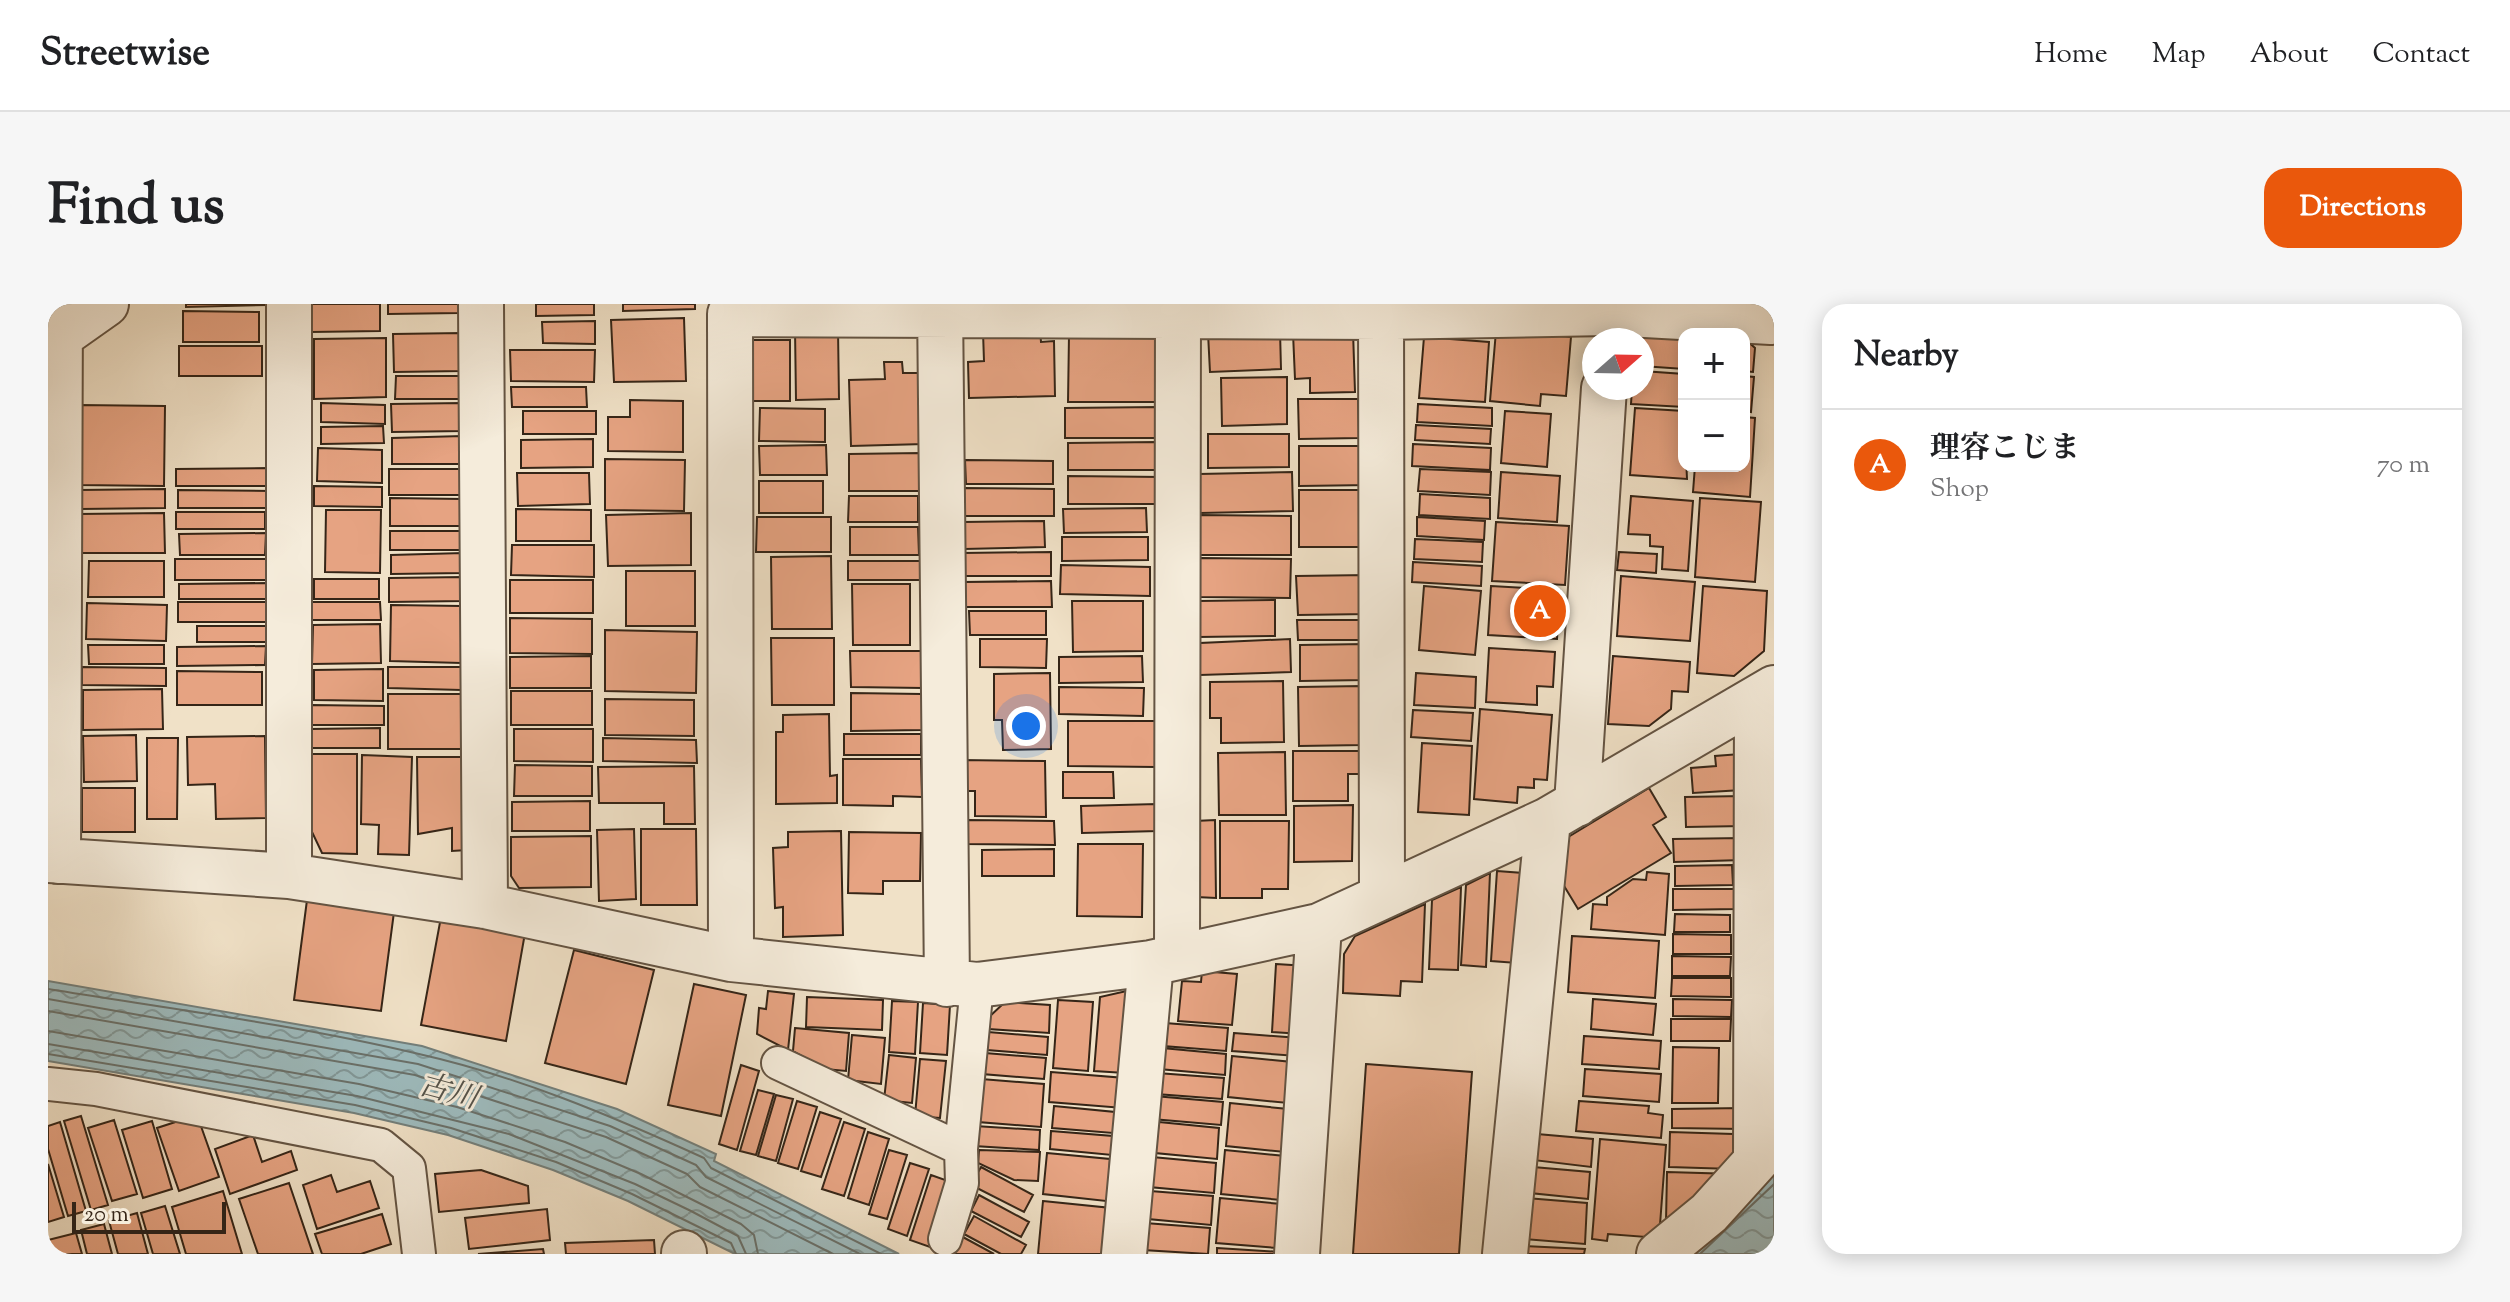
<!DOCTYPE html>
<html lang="en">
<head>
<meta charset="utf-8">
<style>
  body { margin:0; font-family:"Sorts Mill Goudy","Noto Serif JP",serif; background:#f6f6f6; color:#202124 }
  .controls { position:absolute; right:24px; top:24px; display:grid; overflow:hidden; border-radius:16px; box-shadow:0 4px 20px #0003 }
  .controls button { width:72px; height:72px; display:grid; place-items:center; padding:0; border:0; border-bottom:2px solid #e0e0e0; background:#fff; color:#202124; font:40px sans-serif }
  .compass { position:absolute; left:1534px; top:24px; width:72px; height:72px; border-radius:50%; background:#fff; box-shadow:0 4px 20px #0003; rotate:70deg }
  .scale { position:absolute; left:24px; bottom:20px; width:154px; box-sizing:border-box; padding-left:8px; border:4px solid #352517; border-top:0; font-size:22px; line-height:28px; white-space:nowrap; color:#352517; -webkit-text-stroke:6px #f5ecdb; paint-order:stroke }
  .you { position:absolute; left:978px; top:422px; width:28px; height:28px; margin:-20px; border:6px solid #fff; border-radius:50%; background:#1a73e8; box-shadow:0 0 0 12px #1a73e833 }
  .badge { display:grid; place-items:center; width:52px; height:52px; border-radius:50%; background:#ea580c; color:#fff; font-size:26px; font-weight:700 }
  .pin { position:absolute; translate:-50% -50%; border:4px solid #fff; box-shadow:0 2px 8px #0006 }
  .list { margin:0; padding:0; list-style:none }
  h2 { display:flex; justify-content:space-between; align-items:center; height:104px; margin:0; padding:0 32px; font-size:34px }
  h2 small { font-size:26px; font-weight:400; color:#757577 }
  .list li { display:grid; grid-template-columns:52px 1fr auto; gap:24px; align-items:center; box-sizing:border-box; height:112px; padding:0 32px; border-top:2px solid #e0e0e0 }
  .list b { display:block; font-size:30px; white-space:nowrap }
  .list p { margin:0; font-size:26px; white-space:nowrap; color:#757577 }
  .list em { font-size:26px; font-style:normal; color:#757577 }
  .map { position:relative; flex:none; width:1726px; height:950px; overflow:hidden; border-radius:24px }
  header { display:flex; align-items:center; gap:48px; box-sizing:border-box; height:112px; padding:0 40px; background:#fff; border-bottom:2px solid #e0e0e0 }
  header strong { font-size:38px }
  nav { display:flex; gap:44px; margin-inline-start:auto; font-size:28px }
  .intro { display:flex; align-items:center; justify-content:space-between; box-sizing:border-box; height:192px; padding:0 48px }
  h1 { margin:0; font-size:56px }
  .button { padding:20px 36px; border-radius:24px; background:#ea580c; color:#fff; font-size:28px; font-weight:700 }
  main { display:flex; gap:48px; padding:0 48px }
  aside { flex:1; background:#fff; border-radius:24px; box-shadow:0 4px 20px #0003 }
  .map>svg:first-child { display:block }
  .water { fill:url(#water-waves); stroke:#737f7b; stroke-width:2 }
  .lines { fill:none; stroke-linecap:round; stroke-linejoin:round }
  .shore { stroke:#69706a; stroke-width:2 }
  .building { fill:#e6a382; stroke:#352517; stroke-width:2 }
  .service-casing { stroke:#645443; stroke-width:36 }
  .minor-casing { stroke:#645443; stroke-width:48 }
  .service { stroke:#f5ecdb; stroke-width:32 }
  .minor { stroke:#f5ecdb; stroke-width:44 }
  .labels { text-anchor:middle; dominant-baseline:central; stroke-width:6; stroke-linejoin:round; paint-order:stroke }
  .water-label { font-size:30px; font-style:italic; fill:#545249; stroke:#f5ecdb }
</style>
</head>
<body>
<header>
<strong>Streetwise</strong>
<nav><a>Home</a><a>Map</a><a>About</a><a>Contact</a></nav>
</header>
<div class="intro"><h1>Find us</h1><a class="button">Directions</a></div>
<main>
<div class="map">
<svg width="1726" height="950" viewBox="0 0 1726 950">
  <defs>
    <pattern id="water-waves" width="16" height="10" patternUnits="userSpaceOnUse" patternTransform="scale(2)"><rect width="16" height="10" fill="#9dbbbe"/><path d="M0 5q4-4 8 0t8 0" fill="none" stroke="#819899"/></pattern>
  </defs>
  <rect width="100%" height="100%" fill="#f0e1c7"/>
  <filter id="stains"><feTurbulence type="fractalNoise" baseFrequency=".0025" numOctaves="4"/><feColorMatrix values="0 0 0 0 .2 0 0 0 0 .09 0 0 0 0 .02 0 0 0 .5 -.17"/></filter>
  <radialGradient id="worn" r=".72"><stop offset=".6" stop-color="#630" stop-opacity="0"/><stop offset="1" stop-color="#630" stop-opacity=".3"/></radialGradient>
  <path class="water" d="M0,677L374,742L569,805L668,850L666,857L851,950H687L580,897L505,866L400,831L306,809L0,757Z
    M1726,849V950H1625Z"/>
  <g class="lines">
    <path class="shore" d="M0,685C124,705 249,721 371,750C469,772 564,812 656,854L663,864L833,950
      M0,695L370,760L562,822L648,861L658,873L812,950
      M0,707L367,771L558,833L639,870L652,883L785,950
      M0,727L311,780L409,803L517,838L593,870L693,920L706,931L710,950
      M0,740L309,792L461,830L587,880L643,907L690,932L698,950
      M0,750L307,801L403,824L508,858L584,890L683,939L688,950
      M1652,950L1726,880"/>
  </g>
  <path class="building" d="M138,0H218V1L138,3Z
    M263,0H332V27L263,28Z
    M340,0H411V9L340,10Z
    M488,0H546V11L488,12Z
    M575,0H647V5L575,7Z
    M135,7L211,8V38H135Z
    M636,14L638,77L566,78L563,16Z
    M547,17V40L495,39L494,18Z
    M747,25H790L791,95L748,96Z
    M992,26L993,38L1006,37L1007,92L921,94L920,58L936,57L935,28Z
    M1232,27L1233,65L1162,68L1160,29Z
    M1305,27L1307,88L1262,89V74L1247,75L1245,29Z
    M1448,27L1523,33L1518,92L1493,90L1492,102L1442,97Z
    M1599,28L1636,30V65L1594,62V36H1591Z
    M414,29V67L346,68L345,30Z
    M1021,31H1111L1112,98H1020Z
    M1376,33L1441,38L1437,98L1371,94Z
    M338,34V93L266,95V35Z
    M1696,34L1707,44L1705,68L1696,67Z
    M705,36H742V97H705Z
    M131,42H214V72H131Z
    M462,46H547L546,78L463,77Z
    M836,58H854L855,69H874L876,140L803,142L801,76L837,75Z
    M1594,67L1636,70V103L1583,100L1584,84H1594Z
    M348,72H414L415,95H347Z
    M1696,72L1706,73L1703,108L1696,107Z
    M1239,73V120L1174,122L1173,74Z
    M463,83H538L539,103H464Z
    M1250,95H1310L1311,134L1251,135Z
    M582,96L635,97V148L560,147V113H582Z
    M273,99L337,101V120L273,118Z
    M414,99L415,127L344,128L343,100Z
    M1370,100L1444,104V122L1369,118Z
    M31,101L117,102L116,182L30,181Z
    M1110,103V134H1017V104Z
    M712,104L777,105V138L711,137Z
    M1587,104L1636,107L1639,175L1582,171Z
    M475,107H548V130H475Z
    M1457,107L1503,110L1499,163L1453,159Z
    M1696,113L1707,114L1702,193L1645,188L1647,162H1696Z
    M1368,121L1443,125L1442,140L1367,136Z
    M335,122L336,139L273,140V123Z
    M1160,130H1241V163L1160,164Z
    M414,132V160H344V134Z
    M545,135V163L473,164V136Z
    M1109,138V166H1020V139Z
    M1365,140L1443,144L1442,166L1364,162Z
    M778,141L779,171H712L711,142Z
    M1251,142H1322L1323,181L1251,182Z
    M270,144L334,146V179L269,177Z
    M872,149L873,187H801V150Z
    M557,155L637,156L636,207L557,206Z
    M917,156L1005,157V180H918Z
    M222,164V182H128V165Z
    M341,165H413L414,191H341Z
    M1372,165L1443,168L1442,191L1370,187Z
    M1244,168L1245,207L1152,209L1151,170Z
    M1453,168L1512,172L1509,218L1450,214Z
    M469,169H541L542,200L470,202Z
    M1020,172L1114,173V200H1020Z
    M711,177H775V209H711Z
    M266,182L334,183V203L266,202Z
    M915,184L1006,185V212H915Z
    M117,185V204L32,205L31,186Z
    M130,186L224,187V204H130Z
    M1251,186H1317L1318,243H1251Z
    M1372,190L1442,194V215L1371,211Z
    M801,192H870V218H800Z
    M1583,192L1645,197L1640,267L1614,265L1615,243L1602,242V231L1580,230Z
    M342,194L415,195L414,222H342Z
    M1652,194L1713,198L1707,278L1647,273Z
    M1098,204L1099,228L1016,229L1015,205Z
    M468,205L543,206V237H468Z
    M278,206H333L332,269L277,268Z
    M128,208H217V225H128Z
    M116,209L117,249H31V210Z
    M643,209V261L560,262L558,211Z
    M1151,211L1243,212V251H1151Z
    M709,213H783V248H708Z
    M1369,213L1437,217L1436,236L1369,232Z
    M996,217L997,243L916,245L915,218Z
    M1448,218L1521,222L1517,281L1444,277Z
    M802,223H870L871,251H802Z
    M342,227H414V246H342Z
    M218,229L217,251H132L131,230Z
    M1014,233H1100V256L1014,257Z
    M1367,235L1435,238L1434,258L1366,255Z
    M464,241H546V273L463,271Z
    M1003,248V272H915L914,249Z
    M1571,248L1609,250L1608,269L1569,266Z
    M415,249L416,269L343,270V251Z
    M783,252L784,325H724L723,253Z
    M1152,254L1243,255L1242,294L1152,293Z
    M127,255H218V276H127Z
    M41,257H116V293H40Z
    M800,257H875L876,276H800Z
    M1365,258L1434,262L1433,282L1364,278Z
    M1013,261L1102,263V292L1012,290Z
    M578,267H647V322H578Z
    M1320,271V310L1250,311L1248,272Z
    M1573,272L1647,278L1642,337L1569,332Z
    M416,273V297L341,298V274Z
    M266,275H331V295H266Z
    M462,276H545V309H462Z
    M1003,277L1004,303H915V278Z
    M219,279V295H131V280Z
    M804,280H862V341H805Z
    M1376,282L1433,287L1427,351L1371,346Z
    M1443,282L1512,286L1509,335L1440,331Z
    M1655,282L1719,287L1716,347L1686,372L1649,369Z
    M1227,296V332L1150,333L1149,297Z
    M1024,297H1095V347L1025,348Z
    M130,298H219V318H130Z
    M264,298H332L333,316H264Z
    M39,299L119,301L118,337L38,335Z
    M343,301L413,302V359L342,357Z
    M921,307H998V331H922Z
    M462,314L544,315V350L462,349Z
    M1249,316H1318V336H1250Z
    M332,320L333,359L264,360L265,321Z
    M149,322H219L218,338H149Z
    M557,326L649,328L648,389L557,387Z
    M723,334H786V401H724Z
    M932,335H999L998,364L932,363Z
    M1242,335L1243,368L1152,371V339Z
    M1317,340V376L1252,377V341Z
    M40,341H116V360H41Z
    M218,342L217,361L129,362V343Z
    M1441,344L1507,348L1505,383L1489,382V401L1438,398Z
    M802,347H875V384L803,383Z
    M543,352V384H462V353Z
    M1094,352L1095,378L1011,379V353Z
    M1565,352L1642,358L1640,388L1624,387L1623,405L1601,422L1560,420Z
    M34,363L118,364V382L34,381Z
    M340,363H413V386L340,384Z
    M335,365V397L266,396V366Z
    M129,367L214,368V401H129Z
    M1002,369L1003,445L955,446L954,416H946V370Z
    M1368,369L1428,373L1427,404L1366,401Z
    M1235,377L1236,438L1173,439V414H1162V378Z
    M1314,382L1315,441L1251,442L1250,383Z
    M1011,383L1096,384L1095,412L1011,410Z
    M114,385L115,425L35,426V386Z
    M463,387H544V421H463Z
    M803,389L874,390L875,426L803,427Z
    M340,390H413V445H340Z
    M557,395L646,396V432L557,431Z
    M264,401L336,402V421H264Z
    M1432,405L1504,411L1499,476L1486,475V484L1470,483L1469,499L1426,495Z
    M1365,406L1425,409L1423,437L1363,433Z
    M781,410L782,472L789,471V499L728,500V428H735V411Z
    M1020,417H1107V463L1020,462Z
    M332,424V444H264L263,425Z
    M466,425H545V458L466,457Z
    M796,430H873V451H796Z
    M88,431L89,477L36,478L35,432Z
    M217,432L218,514L168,515L167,480L140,481L139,433Z
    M99,434H130L129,515H99Z
    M555,434L648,436L649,459L555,457Z
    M1374,439L1424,442L1421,511L1370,508Z
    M1245,447H1311V470H1300V497H1245Z
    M1237,448L1238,511H1171L1170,449Z
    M264,450H309V550L274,549L264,528Z
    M1692,450L1694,486L1645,489L1643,464L1668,462L1667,452Z
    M314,451L364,453L361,551L330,550L331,521L313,520Z
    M369,453H419V546L404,547V524L370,530Z
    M795,455H873L874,493L845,492V502L795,501Z
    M911,456L997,457L998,513L927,512V487H912Z
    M467,461L544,462V492H466Z
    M646,462L647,520H616V499H551L550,463Z
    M1015,468H1065L1066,494H1015Z
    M34,484H87V528H34Z
    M1601,484L1618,513L1605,521L1623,549L1530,605L1507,567L1512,538Z
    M1695,492L1696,522L1638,523L1637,493Z
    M542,497V527H464V498Z
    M1109,500L1110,527L1034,529L1033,502Z
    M1305,501L1304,557L1246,558V502Z
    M916,516L1006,517L1007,541L915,540Z
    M1167,516L1168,594L1148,593L1147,517Z
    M1172,517H1241L1240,585H1214V594H1172Z
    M586,525L588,595L551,597L549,526Z
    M593,525H648L649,601H593Z
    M793,527L795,631L735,633V603L727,604L725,544L740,543V528Z
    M801,528L873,529L872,577H835V590L800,589Z
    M543,532V583L471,584L463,572V533Z
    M1694,534L1695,556L1626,558L1625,535Z
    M1030,540H1095L1094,613L1029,612Z
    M1006,545V572H934V546Z
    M1684,561L1685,581L1627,582V562Z
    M1449,567L1475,569L1469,659L1443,657Z
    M1599,568L1621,570L1617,631L1543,625L1545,600L1559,601V593L1585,575L1598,576Z
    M1442,569L1438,663L1413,661L1418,581Z
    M1413,583L1410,666L1381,665L1384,596Z
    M1625,585H1689L1688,605L1625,606Z
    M259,596L346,608L333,707L246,696Z
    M1377,600L1374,678L1353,677L1352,692L1295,689L1296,650L1307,632Z
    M1627,610L1682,611V628H1626Z
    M393,613L477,629L458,737L373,721Z
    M1625,630L1683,631V650H1625Z
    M1524,632L1611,637L1607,694L1520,688Z
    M526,646L606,666L578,780L497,759Z
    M1624,652L1683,653L1682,672H1624Z
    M1228,660L1259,662L1254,730L1224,728Z
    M1154,667L1189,670L1184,721L1130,717L1134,677L1153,678Z
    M1624,674H1683V693L1623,692Z
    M646,680L698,691L673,812L620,801Z
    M1083,686L1077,769L1046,767L1052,693Z
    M720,687L746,690L740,746L709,730L711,704L718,705Z
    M759,693L835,696L834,726L758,723Z
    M1545,695L1608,700L1605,731L1543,725Z
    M1625,695L1684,696L1683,713L1625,712Z
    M1010,696L1045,698L1040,767L1005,764Z
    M844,697L870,698L867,750L841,748Z
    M957,698L1002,701L1001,729L940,725V714Z
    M875,699L902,701L899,751L872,749Z
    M1623,715H1683L1682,737H1623Z
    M1117,719L1180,724L1178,747L1115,742Z
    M747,724L801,729L798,767L777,765L745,747Z
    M940,728L1000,733L999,751L939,746Z
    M1186,729L1251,734L1249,752L1184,747Z
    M804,731L837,734L833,780L800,776Z
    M1536,732L1613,737L1611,765L1534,760Z
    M1625,743L1671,744L1670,799H1624Z
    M1114,744L1178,750L1177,771L1111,765Z
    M937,749L998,754L996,775L934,770Z
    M841,751L868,754L864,799L836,796Z
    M1184,752L1244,758L1240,799L1180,793Z
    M872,755L898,757L892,814L867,812Z
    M1318,760L1424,768L1411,950H1305Z
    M693,761L711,767L689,846L671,840Z
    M1537,765L1613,770L1611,798L1535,792Z
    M1003,768L1077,774L1075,804L1001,798Z
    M1109,769L1176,774L1174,795L1108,790Z
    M933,775L996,780L993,823L930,818Z
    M710,786L726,790L708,851L692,847Z
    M728,791L745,795L728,857L710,852Z
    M1106,792L1175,798L1173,821L1104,815Z
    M749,797L769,803L750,865L730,859Z
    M1531,797L1601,802L1600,809L1615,811L1613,834L1528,827Z
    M1182,799L1240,805L1237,848L1178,842Z
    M1006,802L1067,808L1065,829L1004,824Z
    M1695,804V825L1624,824V805Z
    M772,808L793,815L773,873L753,867Z
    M149,811L171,873L131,887L109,824Z
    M33,812L60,901L43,906L16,817Z
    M66,816L89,890L64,897L40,824Z
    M104,817L124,885L95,894L74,826Z
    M12,818L38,907L20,912L0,845V822Z
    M796,818L817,825L796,892L774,885Z
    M1111,818L1171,824L1169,855L1107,849Z
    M927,822L992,826L991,846L926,842Z
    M1003,827L1065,832L1064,851L1002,845Z
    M820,828L841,835L821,901L800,894Z
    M1622,828L1685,830V865L1621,863Z
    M1489,830L1545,835L1543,863L1485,856Z
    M205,831L214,858L243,847L249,866L182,890L167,845Z
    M1552,835L1618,841L1611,934L1560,930L1559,937L1544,935Z
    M841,846L859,851L839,915L821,910Z
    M931,846L992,848L990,877L966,876L930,859Z
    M1177,846L1237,852L1233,896L1173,890Z
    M999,849L1062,855L1061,872H1069L1067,898L995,890Z
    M1104,853L1168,859L1166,889L1101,883Z
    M862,859L881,865L859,932L840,925Z
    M0,860L16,913L0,918Z
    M933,863L985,891L976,908L923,881Z
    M1485,863L1542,868L1540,895L1482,889Z
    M433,866L480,882L481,899L391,908L387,870Z
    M1619,868L1685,870L1618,917Z
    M283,871L289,888L322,877L331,904L269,925L255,881Z
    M883,871L903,878L882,943L862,936Z
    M241,879L265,950H210L191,895Z
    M175,887L194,950H138L124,903Z
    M1102,887L1165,892L1163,921L1100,915Z
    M931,891L981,918L973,933L923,907Z
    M1172,894L1233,900L1229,944L1168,939Z
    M1478,894L1539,899L1537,940L1476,935Z
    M995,897L1063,904L1059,950H990Z
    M117,902L132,950H105L93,909Z
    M499,905L502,936L421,945L417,914Z
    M89,909L100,950H70L61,917Z
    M334,910L343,940L313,950H274L267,930Z
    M926,912L978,941L973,950H953L916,930Z
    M1097,919L1162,924L1160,950L1095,946Z
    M56,920L64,950H39L33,926Z
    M28,929L34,950H0V936Z
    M913,932L946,950H904Z
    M606,936L607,950H518L517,939Z
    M1475,942L1537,945L1536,950H1474Z
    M1169,944L1233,948V950H1169Z
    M495,945L496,950H430Z"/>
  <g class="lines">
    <defs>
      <path id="service" d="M730,759L913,845L929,681
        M0,780L48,785L333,841L361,864L371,950
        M897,935L914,879L913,845"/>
      <path id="minor" d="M241,0V572
        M433,0L437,602
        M892,0L899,680
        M1333,0L1334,593
        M0,41L58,0
        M1529,500L1556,84
        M0,556L241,572L437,602L683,655L929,681L1103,659L1271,622L1500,516L1726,384
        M10,557L12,0
        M1129,652L1130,0
        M683,655L682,10L1333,13L1561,9L1723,18
        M636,949V950
        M1076,950L1103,659
        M1249,950L1271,622
        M1457,950L1500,516
        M1611,950L1661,909L1708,857L1709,394"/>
    </defs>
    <use href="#service" class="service-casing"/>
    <use href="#minor" class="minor-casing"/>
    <use href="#service" class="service"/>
    <use href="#minor" class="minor"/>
  </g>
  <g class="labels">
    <g class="water-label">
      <text transform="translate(400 789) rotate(15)">古川</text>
    </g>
  </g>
  <rect width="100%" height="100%" filter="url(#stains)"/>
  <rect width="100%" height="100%" fill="url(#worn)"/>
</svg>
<div class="controls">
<button>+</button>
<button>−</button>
</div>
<svg class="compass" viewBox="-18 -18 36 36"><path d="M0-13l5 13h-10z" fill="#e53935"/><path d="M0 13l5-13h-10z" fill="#757577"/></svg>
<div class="scale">20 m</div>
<div class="you"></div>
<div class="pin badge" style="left:1492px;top:307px">A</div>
</div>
<aside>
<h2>Nearby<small></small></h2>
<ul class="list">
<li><span class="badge">A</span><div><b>理容こじま</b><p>Shop</p></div><em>70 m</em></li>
</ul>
</aside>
</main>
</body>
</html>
